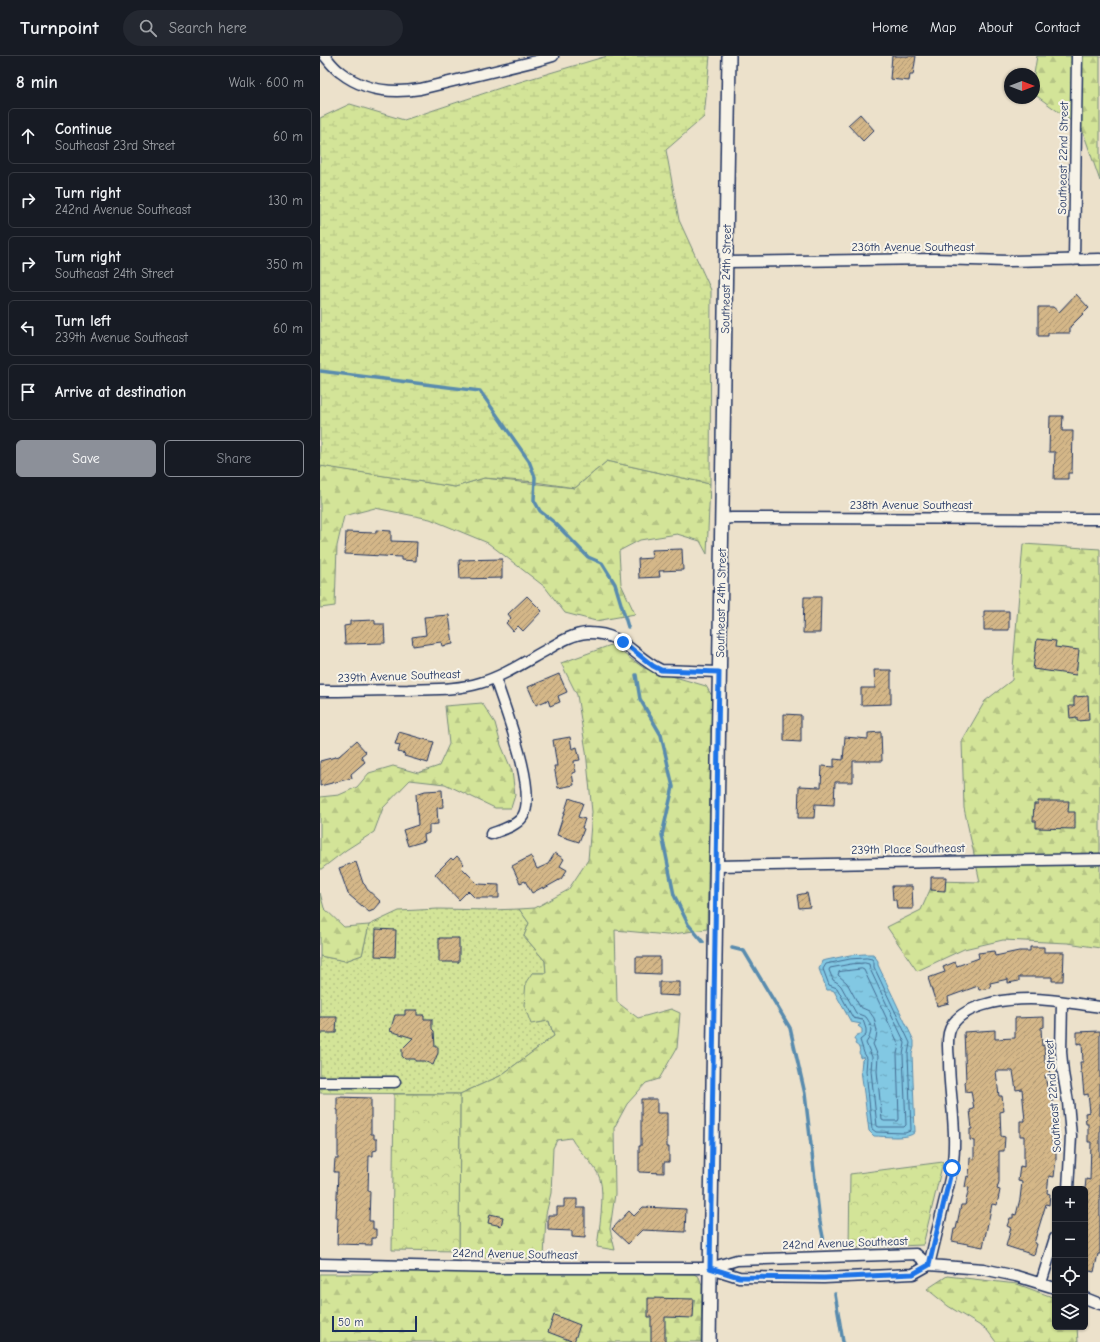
<!DOCTYPE html>
<html lang="en">
<head>
<meta charset="utf-8">
<style>
  body { margin:0; font-family:"Comic Neue",sans-serif; background:#242831; color:#f1f3f6 }
  .controls { position:absolute; right:12px; bottom:12px; display:grid; overflow:hidden; border-radius:6px; box-shadow:0 1px 3px #0004 }
  .controls button { width:36px; height:36px; display:grid; place-items:center; padding:0; border:0; border-bottom:1px solid #363941; background:#171b24; color:#f1f3f6; font:20px sans-serif }
  .compass { position:absolute; left:684px; top:12px; width:36px; height:36px; border-radius:50%; background:#171b24; box-shadow:0 1px 3px #0004; rotate:90deg }
  .scale { position:absolute; left:12px; bottom:10px; width:85px; box-sizing:border-box; padding-left:4px; border:2px solid #1b2f5e; border-top:0; font-size:11px; line-height:14px; white-space:nowrap; color:#1b2f5e; -webkit-text-stroke:3px #f7f3e8; paint-order:stroke }
  .stop { position:absolute; width:12px; height:12px; margin:-9px; border:3px solid #1a73e8; border-radius:50%; background:#fff }
  .stop.end { background:#1a73e8; border-color:#fff; box-shadow:0 1px 4px #0008 }
  .list { margin:0; padding:0; list-style:none }
  h2 { display:flex; justify-content:space-between; align-items:center; height:52px; margin:0; padding:0 16px; font-size:17px }
  h2 small { font-size:13px; font-weight:400; color:#9ea1a6 }
  .list li { display:grid; grid-template-columns:26px 1fr auto; gap:12px; align-items:center; box-sizing:border-box; height:56px; margin:0 8px 8px; padding:0 8px; border:1px solid #363941; border-radius:6px }
  .list b { display:block; font-size:15px; white-space:nowrap }
  .list p { margin:0; font-size:13px; white-space:nowrap; color:#9ea1a6 }
  .list em { font-size:13px; font-style:normal; color:#9ea1a6 }
  .actions { display:flex; gap:8px; padding:12px 16px }
  .actions a { flex:1; padding:9px 0; border:1px solid #8c9099; border-radius:6px; text-align:center; font-size:14px; color:#8c9099 }
  .actions .main { background:#8c9099; color:#fff }
  .icon { flex:none; width:22px; height:22px; fill:none; stroke:currentColor; stroke-width:2; stroke-linecap:round; stroke-linejoin:round }
  .map { position:relative; flex:none; width:780px; height:1286px; overflow:hidden }
  header { display:flex; align-items:center; gap:24px; box-sizing:border-box; height:56px; padding:0 20px; background:#171b24; border-bottom:1px solid #363941 }
  header strong { font-size:19px }
  nav { display:flex; gap:22px; margin-inline-start:auto; font-size:14px }
  .search { width:280px; height:36px; background:#242831; display:flex; align-items:center; gap:10px; box-sizing:border-box; padding:0 14px; border-radius:22px; color:#9ea1a6; font-size:15px }
  main { display:flex }
  aside { flex:1; background:#171b24 }
  .map>svg:first-child { display:block }
  .grass { fill:url(#grass-dots); stroke:#778a7b }
  .forest { fill:url(#forest-firs); stroke:#778a7b }
  .wetland { fill:url(#wetland-marsh); stroke:#778a7b }
  .park { fill:url(#park-crowns); stroke:#778a7b }
  .water { fill:url(#water-ripples); stroke:#598bae }
  .lines { fill:none; stroke-linecap:round; stroke-linejoin:round }
  .shore { stroke:#446c93; stroke-width:1 }
  .stream { stroke:#598bae; stroke-width:3.5 }
  .building { fill:url(#building-hatch); stroke:#1b2f5e }
  .minor-casing { stroke:#1b2f5e; stroke-width:13 }
  .tertiary-casing { stroke:#1b2f5e; stroke-width:16 }
  .minor { stroke:#f7f3e8; stroke-width:10 }
  .tertiary { stroke:#f7f3e8; stroke-width:13 }
  .route { stroke:#1a73e8; stroke-width:5 }
  .labels { text-anchor:middle; dominant-baseline:central; stroke-width:4; stroke-linejoin:round; paint-order:stroke }
  .street-label { font-size:12px; fill:#1b2f5e; stroke:#f7f3e8 }
</style>
</head>
<body>
<header>
<strong>Turnpoint</strong>
<div class="search"><svg class="icon" aria-label="search" viewBox="0 0 24 24"><circle cx="10" cy="10" r="6"/><path d="M15 15l6 6"/></svg>Search here</div>
<nav><a>Home</a><a>Map</a><a>About</a><a>Contact</a></nav>
</header>
<main>
<aside>
<h2>8 min<small>Walk · 600 m</small></h2>
<ul class="list">
<li><svg class="icon" aria-label="ahead" viewBox="0 0 24 24"><path d="M12 20V5M6 11l6-6 6 6"/></svg><div><b>Continue</b><p>Southeast 23rd Street</p></div><em>60 m</em></li>
<li><svg class="icon" aria-label="right" viewBox="0 0 24 24"><path d="M7 20v-9h11M14 6l5 5-5 5"/></svg><div><b>Turn right</b><p>242nd Avenue Southeast</p></div><em>130 m</em></li>
<li><svg class="icon" aria-label="right" viewBox="0 0 24 24"><path d="M7 20v-9h11M14 6l5 5-5 5"/></svg><div><b>Turn right</b><p>Southeast 24th Street</p></div><em>350 m</em></li>
<li><svg class="icon" aria-label="left" viewBox="0 0 24 24"><path d="M17 20v-9H6M10 6l-5 5 5 5"/></svg><div><b>Turn left</b><p>239th Avenue Southeast</p></div><em>60 m</em></li>
<li><svg class="icon" aria-label="arrive" viewBox="0 0 24 24"><path d="M6 21V4h12l-3 4 3 4H6"/></svg><div><b>Arrive at destination</b></div></li>
</ul>
<div class="actions"><a class="main">Save</a><a>Share</a></div>
</aside>
<div class="map">
<svg width="780" height="1286" viewBox="0 0 780 1286">
  <defs>
    <pattern id="grass-dots" width="8" height="8" patternUnits="userSpaceOnUse"><rect width="8" height="8" fill="#d3e498"/><path d="M2 2h.1M6 6h.1" fill="none" stroke="#b5c485" stroke-width="1.8" stroke-linecap="round"/></pattern>
    <pattern id="forest-firs" width="22" height="20" patternUnits="userSpaceOnUse"><rect width="22" height="20" fill="#d3e498"/><path d="M5 1l3.5 6h-7zM16 11l3.5 6h-7z" fill="#b5c485"/></pattern>
    <pattern id="wetland-marsh" width="20" height="14" patternUnits="userSpaceOnUse"><rect width="20" height="14" fill="#d3e498"/><path d="M1 5h8M5 5V1M11 12h8M15 12V8" fill="none" stroke="#b5c485"/></pattern>
    <pattern id="park-crowns" width="20" height="18" patternUnits="userSpaceOnUse"><rect width="20" height="18" fill="#d3e498"/><path d="M2 6a3 3 0 1 1 6 0M12 15a3 3 0 1 1 6 0" fill="none" stroke="#b5c485"/></pattern>
    <pattern id="water-ripples" width="26" height="14" patternUnits="userSpaceOnUse"><rect width="26" height="14" fill="#82c8e3"/><path d="M2 4q2-2 4 0t4 0M15 11q2-2 4 0t4 0" fill="none" stroke="#6aa3bb"/></pattern>
    <pattern id="building-hatch" width="6" height="6" patternUnits="userSpaceOnUse"><rect width="6" height="6" fill="#d4b788"/><path d="M-1 1l2-2M0 6l6-6M5 7l2-2" fill="none" stroke="#ab9572"/></pattern>
  </defs>
  <rect width="100%" height="100%" fill="#ece1cb"/>
  <filter id="ink" filterUnits="userSpaceOnUse"><feTurbulence type="fractalNoise" baseFrequency=".025" numOctaves="2"/><feDisplacementMap in="SourceGraphic" scale="8" xChannelSelector="R" yChannelSelector="G"/><feConvolveMatrix kernelMatrix="1 2 1 2 8 2 1 2 1" color-interpolation-filters="sRGB"/></filter>
  <g filter="url(#ink)">
    <path class="grass" d="M118,853L171,854L199,853L209,867L204,880L225,905L226,917H212L234,980L180,1020L140,1038L0,1037V900L25,905L42,899L49,869L79,855Z"/>
    <path class="forest" d="M717,0H780V125L762,73L714,38V18Z
      M287,405L390,428L387,498L380,485L357,478L320,484L299,495L301,528L315,558L276,565L245,557L225,531L168,487L110,463L55,452L24,460L17,490L15,550L0,552V414L2,410L135,431L164,422L255,432Z
      M703,488L780,493V892L748,887L683,884L644,893L597,915L567,871L601,854L614,825L660,826L644,752L642,685L665,645L692,624Z
      M291,589L324,612L386,630L392,640L387,873L347,879L295,874L297,946L318,962L351,953L360,957L357,992L339,1023L326,1027L307,1048L294,1072L295,1138L290,1173L295,1194L277,1191C279,1174 285,1139 280,1123C275,1107 259,1097 251,1082L237,1084L233,1092L231,1137L226,1158L224,1203L164,1201L139,1195L140,1038L180,1020L234,980L229,965L211,968L204,949L206,926L212,917H226L225,905L204,880L209,867L199,853L215,852L248,834L268,804L272,756L266,695L257,639L241,607Z
      M162,647L175,667L181,689L192,715L195,739L191,752H175L125,728L90,724L63,752L54,776L26,794L0,814V741L19,739L37,731L49,717L73,710L98,717L119,710L129,688L125,650Z
      M0,837L4,852L24,871L49,869L42,899L25,905L0,900Z
      M58,1213L374,1218L379,1221L382,1229L381,1286H0V1218H51Z
      M627,1220L697,1228L735,1242V1271H757L758,1286H676L667,1274L628,1250L607,1233Z"/>
    <path class="wetland" d="M287,0H390L384,61L346,94L359,164L391,234L390,428L287,405L255,432L215,426L164,422L135,431L0,410V62L30,48L84,64L186,30Z"/>
    <path class="park" d="M74,1038H140L139,1195L72,1194Z
      M623,1106L603,1189L529,1192L530,1118Z"/>
    <path class="water" d="M545,898H553L558,905V909L594,985V991L592,998L595,1076C589,1084 564,1080 554,1080L549,1075L541,1014L542,1004L544,1002L542,1001L540,1002L541,1000L539,997C541,994 538,989 535,988L536,986L534,983C535,979 539,978 542,978V973L538,970L541,968L531,966L514,935L512,934H507L499,913L502,905L530,899Z"/>
    <g class="lines">
      <path class="shore" d="M547,902L552,903L554,906V911L590,987L588,998L591,1074L590,1075L585,1077L556,1076L552,1073L546,1015L547,1002L544,997L540,984L546,979V973L543,964L533,962L517,932L509,929L503,913L506,908L530,903Z
        M545,907L549,908L550,913L585,987L583,999L586,1069L584,1071H559L557,1070L551,1015L552,1001L546,987C552,978 553,970 546,961L536,957L521,930L518,927L513,924L509,914L510,912L531,908Z
        M542,913L544,914L579,989L577,998L579,1063L578,1065H564L562,1064L557,1015L558,1000L553,988L556,982L557,975L554,962L549,955L540,951L527,927L518,919L519,916Z"/>
      <path class="stream" d="M0,315L160,335L209,405L215,421L214,444L220,455L235,467L268,501L282,507L295,528L308,571
        M316,619L320,643L341,679L353,731L342,779L354,839L368,868L383,886
        M412,892L424,895L470,972L485,1038L500,1166L505,1191
        M515,1238L523,1286"/>
    </g>
    <path class="building" d="M572,0H596L593,19H590L589,25L570,23Z
      M540,58L554,74L543,85L528,69Z
      M756,238L769,252L750,271V277H728V280H718V251H733L739,256Z
      M730,360H743L742,375H753L752,417H748V423H734L735,396H729Z
      M56,474L71,475V485L97,486L96,505L81,504V501L25,498L26,476L56,477Z
      M362,493L363,514L339,515L340,521L319,522L318,503L332,502L331,494Z
      M182,503V522L140,523L139,504Z
      M207,540L222,555L203,575L198,570L193,575L186,567L191,562L188,558Z
      M484,541H501L500,577H483Z
      M664,555H689V574H664Z
      M129,559L133,588L122,590L121,586L93,590L92,581L106,579L104,561Z
      M55,564V568H64L65,587L25,588L24,570L30,569V565Z
      M717,583L736,585L735,591L759,594L756,619L713,613Z
      M554,614H571V648L541,649V632H555Z
      M239,618L247,636L238,640L240,646L230,650L228,644L216,649L208,631Z
      M768,640L769,664L757,665V661L750,662L749,650H754V641Z
      M464,658L481,659V686L464,685Z
      M79,676L114,686L108,707L84,700L85,698L78,696L80,689L75,688Z
      M561,676L562,705H533V726H515L514,749L495,748L494,762H478L479,730L501,731L502,710L514,711V703L523,704L525,681L548,683V677Z
      M250,681L252,693L257,691L260,704L254,705L256,716L252,717L254,729L238,732L234,710H237L233,684Z
      M36,685L46,696L41,700L45,706L31,718L32,722L0,730V705L19,700Z
      M122,734L123,751L117,752L118,768L109,769V777L104,779L105,785L88,790L83,774L98,769L96,738L105,735Z
      M249,742L263,747L258,761L265,763L262,772L264,773L259,786L237,779Z
      M718,745H749L748,756H755V773L716,772V765H713L714,748H718Z
      M235,797L244,803L240,810L247,814L241,823L223,833V831L212,837L205,825L200,827L192,810L211,800L217,813L228,808Z
      M137,800L144,808L141,811L158,828L179,829V842H155L148,835L139,844L115,818L131,802L133,804Z
      M36,806L43,827L45,829L47,833L61,846L54,854L49,856L28,838L19,812Z
      M611,821H626L625,835L611,834Z
      M572,830H592L593,853H577L576,844H573Z
      M487,837L490,851L479,852L477,839Z
      M56,873L76,874L75,901L55,900Z
      M119,882H139V906H119Z
      M710,891H724V896H744L743,925H732V921H699V925L688,927V923L670,927L671,932L659,934L658,930L628,941L629,947L617,950L608,922L625,916L623,911L635,906L637,910L659,902L658,897L674,895L675,900L699,895H710Z
      M316,901H340V918L316,917Z
      M339,926H360V940L339,939Z
      M85,954H97V959H104V963H112V973L114,975L115,991H118V997L113,1009L104,1005H95V1003H85L82,1000V993L93,982L70,975L75,959H85Z
      M0,961H17L16,977H0Z
      M724,961V971L721,972L722,990L724,989L725,1007H728L730,1018L725,1019L728,1036H731L735,1058V1069L732,1070V1087H736V1104L734,1121L729,1120L727,1137L730,1138L729,1149L726,1148L714,1187L717,1188L714,1199L686,1190L691,1172L687,1170L690,1162H693V1158L696,1159L700,1143L702,1126L698,1125L700,1110L704,1111V1080H700V1065H705L702,1033L696,1034L693,1015H676L679,1040H682L684,1055L680,1056L681,1080L685,1081L684,1095H679V1126L677,1133L680,1134L677,1149L672,1148L663,1191L632,1185L634,1173H636L641,1149H645L649,1132L645,1131L647,1120L649,1121L650,1102L654,1103V1085L650,1084V1073H652L650,1054L654,1053L651,1035L646,1036L645,1026L646,1025L644,976L675,974V983L695,982V962Z
      M780,975V1198H778L774,1216L765,1214V1152H766L768,1134L765,1133L766,1123L770,1124L771,1086H768V1068H766L765,1057L770,1056L768,1038L764,1039L762,1017H761L760,1006H763L762,987L757,988V976Z
      M17,1041L51,1042V1078H54V1083H57V1094L53,1095V1100H49L48,1135H50L49,1165H53V1173H56V1182H52V1189L17,1188L18,1162H16L18,1116H14L15,1103H18V1054H17Z
      M321,1043H337V1057H347V1091H349V1106H344V1117L319,1116V1090H321Z
      M244,1143H257V1152H265V1182L252,1181V1175L228,1174V1159H237V1151H244Z
      M323,1151L366,1153L365,1176L322,1174L308,1188L292,1173L309,1155L314,1160Z
      M170,1158L183,1161L181,1170L168,1167Z
      M328,1242L374,1243L373,1262L345,1261V1286H331V1261H328Z
      M234,1259L260,1269L254,1286L228,1276Z"/>
    <g class="lines">
      <defs>
        <path id="minor" d="M5,0C9,5 14,12 20,16C44,35 71,38 100,33L216,5L233,0
          M754,204L757,0
          M406,206L614,203L688,205L780,203
          M402,463L412,462L780,463
          M0,635C29,635 59,634 88,634C112,633 137,634 160,627C184,620 206,605 228,593C240,586 253,578 267,577C304,576 313,601 341,614L399,616
          M171,778C181,774 197,770 203,760C218,735 184,651 175,622
          M396,810L780,803
          M742,946L741,996L743,1017L748,1046L751,1080L748,1133
          M0,1026H75
          M0,1208L181,1212H390L417,1204L596,1198L609,1209
          M609,1209C614,1188 619,1167 624,1147C629,1128 634,1109 634,1090C635,1061 629,1033 629,1005C628,996 627,986 629,977C636,948 686,943 710,943C734,943 757,948 780,951
          M390,1212L419,1221L504,1222L593,1218L609,1209L663,1213L696,1220L735,1232
          M721,1227L735,1182
          M765,1242L780,1248"/>
        <path id="tertiary" d="M389,1286L409,0"/>
      </defs>
      <use href="#minor" class="minor-casing"/>
      <use href="#tertiary" class="tertiary-casing"/>
      <use href="#minor" class="minor"/>
      <use href="#tertiary" class="tertiary"/>
    </g>
  </g>
  <g class="lines" filter="url(#ink)">
    <path class="route" d="M303,586L333,610L341,614L399,616L390,1212L419,1221L504,1222L593,1218L609,1209L632,1112"/>
  </g>
  <g class="labels">
    <g class="street-label">
      <text transform="translate(743 102) rotate(-89)">Southeast 22nd Street</text>
      <text x="593" y="191">236th Avenue Southeast</text>
      <text transform="translate(406 223) rotate(-89)">Southeast 24th Street</text>
      <text x="591" y="449">238th Avenue Southeast</text>
      <text transform="translate(401 547) rotate(-89)">Southeast 24th Street</text>
      <text transform="translate(79 620) rotate(-2)">239th Avenue Southeast</text>
      <text transform="translate(588 793) rotate(-1)">239th Place Southeast</text>
      <text transform="translate(733 1040) rotate(-94)">Southeast 22nd Street</text>
      <text transform="translate(525 1187) rotate(-2)">242nd Avenue Southeast</text>
      <text transform="translate(195 1198) rotate(1)">242nd Avenue Southeast</text>
    </g>
  </g>
</svg>
<div class="controls">
<button>+</button>
<button>−</button>
<button><svg class="icon" aria-label="locate" viewBox="0 0 24 24"><circle cx="12" cy="12" r="6"/><path d="M12 2v4M12 18v4M2 12h4M18 12h4"/></svg></button>
<button><svg class="icon" aria-label="layers" viewBox="0 0 24 24"><path d="M12 4l9 5-9 5-9-5zM3 14l9 5 9-5"/></svg></button>
</div>
<svg class="compass" viewBox="-18 -18 36 36"><path d="M0-13l5 13h-10z" fill="#e53935"/><path d="M0 13l5-13h-10z" fill="#9ea1a6"/></svg>
<div class="scale">50 m</div>
<div class="stop" style="left:632px;top:1112px"></div>
<div class="stop end" style="left:303px;top:586px"></div>
</div>
</main>
</body>
</html>
